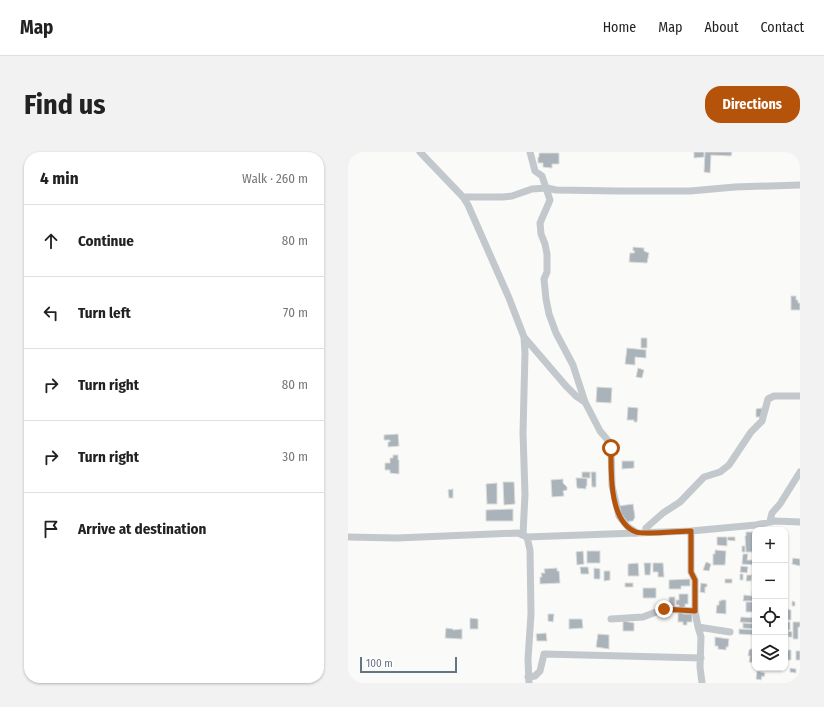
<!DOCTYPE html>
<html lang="en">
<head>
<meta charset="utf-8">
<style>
  body { margin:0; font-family:"Fira Sans Condensed",sans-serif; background:#f2f2f2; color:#222 }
  .controls { position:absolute; right:12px; bottom:12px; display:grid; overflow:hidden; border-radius:8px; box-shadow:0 1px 3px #0004 }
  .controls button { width:36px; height:36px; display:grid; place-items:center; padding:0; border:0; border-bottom:1px solid #e0e0e0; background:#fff; color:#222; font:20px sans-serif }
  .scale { position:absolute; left:12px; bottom:10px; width:97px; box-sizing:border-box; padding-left:4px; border:2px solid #657683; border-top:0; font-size:11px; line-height:14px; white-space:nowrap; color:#657683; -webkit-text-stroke:3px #fff; paint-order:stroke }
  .stop { position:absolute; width:12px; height:12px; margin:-9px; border:3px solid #b45309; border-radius:50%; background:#fff }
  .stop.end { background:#b45309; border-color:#fff; box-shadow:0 1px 4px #0008 }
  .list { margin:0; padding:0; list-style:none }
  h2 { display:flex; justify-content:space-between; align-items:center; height:52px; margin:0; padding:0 16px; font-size:17px }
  h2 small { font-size:13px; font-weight:400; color:#767676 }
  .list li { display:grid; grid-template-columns:26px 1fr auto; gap:12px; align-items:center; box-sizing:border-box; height:72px; padding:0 16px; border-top:1px solid #e0e0e0 }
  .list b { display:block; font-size:15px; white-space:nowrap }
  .list em { font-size:13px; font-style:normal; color:#767676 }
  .icon { flex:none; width:22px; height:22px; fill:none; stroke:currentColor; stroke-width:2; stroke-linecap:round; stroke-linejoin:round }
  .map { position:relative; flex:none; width:452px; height:531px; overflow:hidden; border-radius:16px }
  header { display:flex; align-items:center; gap:24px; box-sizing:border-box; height:56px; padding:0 20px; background:#fff; border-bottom:1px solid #e0e0e0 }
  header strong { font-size:19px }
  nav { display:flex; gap:22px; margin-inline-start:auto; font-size:14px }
  .intro { display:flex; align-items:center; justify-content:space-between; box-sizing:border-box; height:96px; padding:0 24px }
  h1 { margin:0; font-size:28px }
  .button { padding:10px 18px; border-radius:16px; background:#b45309; color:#fff; font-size:14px; font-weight:700 }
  main { display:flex; gap:24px; padding:0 24px }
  aside { flex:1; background:#fff; border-radius:16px; box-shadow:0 1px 3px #0004 }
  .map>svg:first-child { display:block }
  .building { fill:#aab3b9; stroke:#dcdcda }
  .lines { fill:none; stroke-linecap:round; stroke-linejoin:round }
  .minor { stroke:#c3c8cc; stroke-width:7 }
  .route { stroke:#b45309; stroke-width:5 }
</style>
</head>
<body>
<header>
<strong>Map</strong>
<nav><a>Home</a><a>Map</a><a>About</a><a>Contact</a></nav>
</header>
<div class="intro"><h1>Find us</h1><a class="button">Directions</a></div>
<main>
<aside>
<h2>4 min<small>Walk · 260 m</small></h2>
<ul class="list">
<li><svg class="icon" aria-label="ahead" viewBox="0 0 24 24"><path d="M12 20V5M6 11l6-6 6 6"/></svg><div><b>Continue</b></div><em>80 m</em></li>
<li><svg class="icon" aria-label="left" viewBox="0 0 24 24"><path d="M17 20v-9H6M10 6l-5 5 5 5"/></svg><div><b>Turn left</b></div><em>70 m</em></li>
<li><svg class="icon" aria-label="right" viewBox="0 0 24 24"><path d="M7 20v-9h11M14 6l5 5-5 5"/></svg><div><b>Turn right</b></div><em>80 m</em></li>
<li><svg class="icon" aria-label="right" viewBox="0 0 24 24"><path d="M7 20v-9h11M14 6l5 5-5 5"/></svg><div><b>Turn right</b></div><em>30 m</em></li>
<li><svg class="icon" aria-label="arrive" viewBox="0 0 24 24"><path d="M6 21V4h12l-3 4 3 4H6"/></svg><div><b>Arrive at destination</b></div></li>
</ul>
</aside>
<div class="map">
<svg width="452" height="531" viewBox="0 0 452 531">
  <rect width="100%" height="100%" fill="#fafaf8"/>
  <path class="building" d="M346,0H356V5L346,6Z
    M357,0H384L383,4L363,3L362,21L356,20Z
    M191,1H211V12H204V16L195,15V11H190V5H191Z
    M285,95L296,96V99L301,101L299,111L281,110L282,101H286L287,99H285Z
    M443,144H448V148H450V151H452V158H443Z
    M293,186H299V196H293Z
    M279,196L298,198V206L287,205V213L277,212Z
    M290,216L296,218L294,226L288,225Z
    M249,235L264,236L263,251L248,250Z
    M280,255L290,256L289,270H286V268H279Z
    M414,256V265H408V257Z
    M50,282L51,294L40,295V290H42V288H36V283Z
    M45,303H50V308H51V322L42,321V318H37V311H42V306H45Z
    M274,309H286V316L274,317Z
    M234,320H242V326H234Z
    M243,320H248V335H244Z
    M228,326H239V334H238V337L229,336Z
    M215,327V331L219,335V338L215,339L216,344L204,345L203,328Z
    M155,330H166L167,352L156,353Z
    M149,331V352H139L138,332Z
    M105,337V346H101L100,338Z
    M285,352L287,365L285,369L272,370L271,354Z
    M165,357V369H138V358Z
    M398,380H407V400H398L397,384H398Z
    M369,385H379V394L369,393Z
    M380,385H387V389L379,388Z
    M394,394H397V400H394Z
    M367,398L378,399L377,413H365V402H367Z
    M235,399L236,412L229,413L228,400Z
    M239,399H252V411H239Z
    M395,402H400L399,408H405V404H407V413L394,412Z
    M445,406L452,407V414L444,412Z
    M358,410L363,412L361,419L355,418Z
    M290,411L291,424H280V412Z
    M296,411H303L302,423H297Z
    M305,411H315L316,425H310V420H305Z
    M393,414L400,415L399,421L392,420Z
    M232,415H240L241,422H233Z
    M209,416V419H211L212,431L192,432V425H194L193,421H197L196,417Z
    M246,416L252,417V427H246Z
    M256,419H262V428L256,429Z
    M392,422H395V428H392Z
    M399,423H404L403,429H398Z
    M342,427V434H333V437H321V428Z
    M377,427H384V431H377Z
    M277,431H285V435H277Z
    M353,431L359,432V435H357V441L352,440Z
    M295,436H308V446H295Z
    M404,439H407V449H395L396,443L404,444Z
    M331,442H340V452H337V456H331V453H328V448H331Z
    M321,445H327V456H321Z
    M437,446H439V455H437Z
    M373,448H378V462L368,461L369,453H371V449H373Z
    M444,449L447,450V454H444Z
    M398,450H407V460H398Z
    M437,457L443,458V468H437Z
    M330,460H335V462H344V470H339V473H335V470H330Z
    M200,462H206L205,470L200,469Z
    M393,465L407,466V471L392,470Z
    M122,466L130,467V477H122Z
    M221,467H234L235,476L221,477Z
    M275,469L286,471V479H275Z
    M437,470H442V478H437Z
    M445,470H452V475H450V487H445Z
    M395,471L407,472V477L395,476Z
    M98,476L105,477V478L114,477V487L97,486Z
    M391,477L407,478V483L391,482Z
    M440,479L444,480V485H440Z
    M198,481L199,489H189L188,482Z
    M250,482L261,483V497L248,495Z
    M367,485L381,487L380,495H378V498L370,497V494H367Z
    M402,497H407V511L401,510L402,504H400L401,498Z
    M437,498H443V508H437Z
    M448,499H452V508H448Z
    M442,516L448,517V521L442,520Z
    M409,519L417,521L416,525L414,524L413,528L408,527Z"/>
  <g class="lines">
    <path class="minor" d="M72,0L115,45L120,53L161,146L176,185L177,201L175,281L177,342L175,383
      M182,0L187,19L194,24L202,48L192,71L193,82L197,92L199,102V120L196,127L198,147L201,162L208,181L225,213L237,250L252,279L263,292L264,334L271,364L280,375L289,381
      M115,45H155L164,44L184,37L199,36L208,38L270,39H342L387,35L452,33
      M176,185L218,234L228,244L237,250
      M422,369L424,361L432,352L452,320
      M298,376L315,361L332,350L356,325L372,320L381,313L403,280L414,269L420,247L426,244H452
      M343,379V420L347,428V459
      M0,385L49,386L170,381L179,385L182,398L183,462L180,507L181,531
      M179,385L343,379L408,373L427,369L452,370
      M263,467L295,465L316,457L347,459L350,475L382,480
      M350,475L353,485L352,515L354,531
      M180,525L187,524L192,519L196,502L353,506"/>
  </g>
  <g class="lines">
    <path class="route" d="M263,296C263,320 261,370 288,380C295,383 333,379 343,379V420L347,428V459L316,457"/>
  </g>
</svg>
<div class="controls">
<button>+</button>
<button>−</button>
<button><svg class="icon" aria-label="locate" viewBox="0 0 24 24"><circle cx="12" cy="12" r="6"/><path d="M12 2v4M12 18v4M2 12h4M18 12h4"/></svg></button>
<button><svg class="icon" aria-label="layers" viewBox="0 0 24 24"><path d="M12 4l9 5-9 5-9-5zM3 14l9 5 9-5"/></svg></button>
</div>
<div class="scale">100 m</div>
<div class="stop" style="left:263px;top:296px"></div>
<div class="stop end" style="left:316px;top:457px"></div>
</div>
</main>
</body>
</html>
